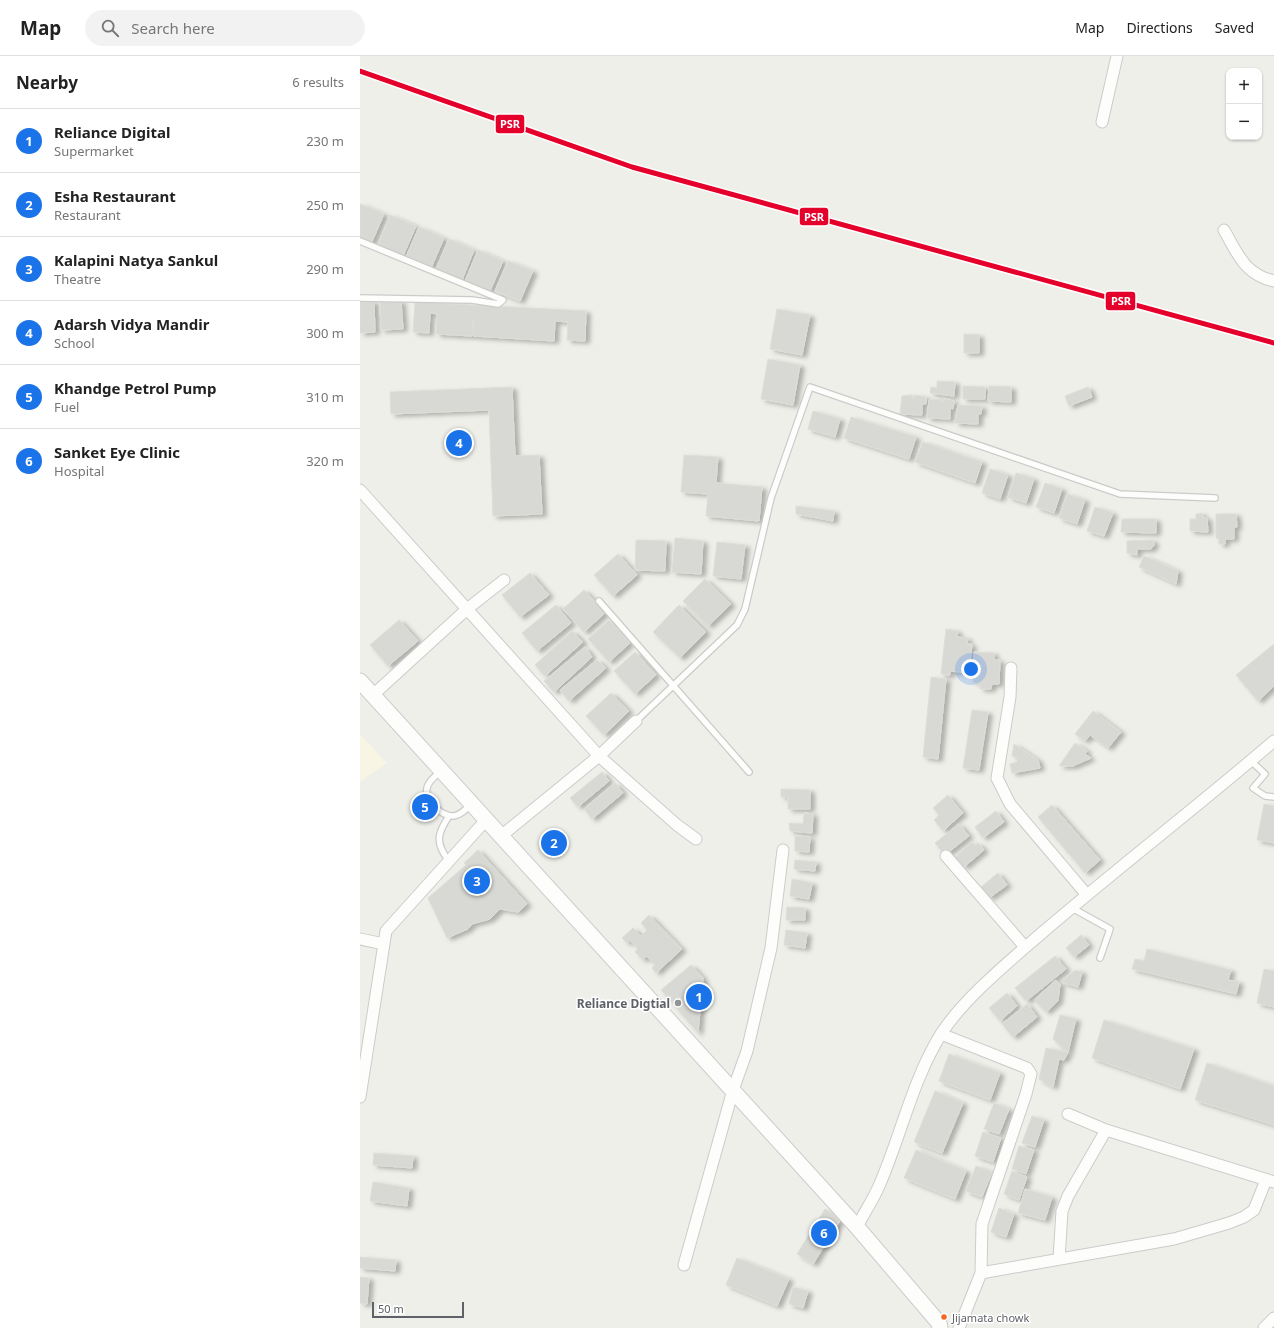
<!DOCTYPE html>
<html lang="en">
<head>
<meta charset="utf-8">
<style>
  body { margin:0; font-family:"Noto Sans",sans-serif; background:#f2f2f2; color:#222 }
  .controls { position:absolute; right:12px; top:12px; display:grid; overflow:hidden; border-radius:8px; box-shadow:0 1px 3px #0004 }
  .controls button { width:36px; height:36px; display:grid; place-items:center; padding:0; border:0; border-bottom:1px solid #e0e0e0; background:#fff; color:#222; font:20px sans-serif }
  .scale { position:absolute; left:12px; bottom:10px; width:92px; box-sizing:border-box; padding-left:4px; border:2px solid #5e6268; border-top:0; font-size:11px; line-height:14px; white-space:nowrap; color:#5e6268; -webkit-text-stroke:3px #fff; paint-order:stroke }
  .you { position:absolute; left:611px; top:613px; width:14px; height:14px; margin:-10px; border:3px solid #fff; border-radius:50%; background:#1a73e8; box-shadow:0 0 0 6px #1a73e833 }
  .badge { display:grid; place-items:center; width:26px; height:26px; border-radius:50%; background:#1a73e8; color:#fff; font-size:13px; font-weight:700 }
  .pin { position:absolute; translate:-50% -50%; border:2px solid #fff; box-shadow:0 1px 4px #0006 }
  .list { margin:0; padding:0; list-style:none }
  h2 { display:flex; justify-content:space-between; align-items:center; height:52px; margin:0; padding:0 16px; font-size:17px }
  h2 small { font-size:13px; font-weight:400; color:#767676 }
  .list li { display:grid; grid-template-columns:26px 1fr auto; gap:12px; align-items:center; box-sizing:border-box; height:64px; padding:0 16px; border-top:1px solid #e0e0e0 }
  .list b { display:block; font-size:15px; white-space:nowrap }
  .list p { margin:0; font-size:13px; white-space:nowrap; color:#767676 }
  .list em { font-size:13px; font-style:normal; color:#767676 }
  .icon { flex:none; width:22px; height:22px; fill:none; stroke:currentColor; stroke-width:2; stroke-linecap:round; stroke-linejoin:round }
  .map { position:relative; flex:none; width:914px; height:1272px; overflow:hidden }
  header { display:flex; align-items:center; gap:24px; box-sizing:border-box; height:56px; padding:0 20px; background:#fff; border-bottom:1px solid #e0e0e0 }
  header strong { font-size:19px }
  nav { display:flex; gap:22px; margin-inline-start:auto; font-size:14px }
  .search { width:280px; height:36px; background:#f2f2f2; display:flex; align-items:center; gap:10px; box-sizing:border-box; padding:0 14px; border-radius:22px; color:#767676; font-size:15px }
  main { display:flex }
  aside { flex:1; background:#fff }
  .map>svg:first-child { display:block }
  .commercial { fill:#f8f5e4 }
  .building { fill:#d8d8d5; stroke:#deddd8; filter:url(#shadow) }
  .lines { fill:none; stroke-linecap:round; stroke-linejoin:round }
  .lane-casing { stroke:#cbccca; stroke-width:8 }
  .street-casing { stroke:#cbccca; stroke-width:13 }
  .secondary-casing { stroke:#cbcccb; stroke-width:17 }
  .lane { stroke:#fdfdfc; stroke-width:5.5 }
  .street { stroke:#fdfdfc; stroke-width:11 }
  .secondary { stroke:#fdfdfc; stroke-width:15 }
  .rail-1-casing { stroke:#fff; stroke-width:8 }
  .rail-1 { stroke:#e4002b; stroke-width:5 }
  .poi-dot { fill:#919396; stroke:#fff; stroke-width:1.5 }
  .bus-dot { fill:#f26522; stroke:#fff; stroke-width:1.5 }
  .labels { text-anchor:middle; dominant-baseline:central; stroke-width:3; stroke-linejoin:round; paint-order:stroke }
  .bus-label { font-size:11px; fill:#5e6268; stroke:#fff; text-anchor:start }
  .poi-label { font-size:12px; font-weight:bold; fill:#5e6268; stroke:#fff; text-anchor:end }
  .line-badge { stroke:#fff; stroke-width:1.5 }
  .badge-label { font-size:11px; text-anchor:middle; font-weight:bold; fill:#fff }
</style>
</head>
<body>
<header>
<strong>Map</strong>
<div class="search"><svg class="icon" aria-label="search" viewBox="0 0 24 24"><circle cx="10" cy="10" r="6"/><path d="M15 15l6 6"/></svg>Search here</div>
<nav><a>Map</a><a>Directions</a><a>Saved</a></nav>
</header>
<main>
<aside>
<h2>Nearby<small>6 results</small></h2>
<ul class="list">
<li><span class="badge">1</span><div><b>Reliance Digital</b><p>Supermarket</p></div><em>230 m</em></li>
<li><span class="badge">2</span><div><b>Esha Restaurant</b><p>Restaurant</p></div><em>250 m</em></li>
<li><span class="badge">3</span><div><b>Kalapini Natya Sankul</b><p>Theatre</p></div><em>290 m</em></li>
<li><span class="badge">4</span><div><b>Adarsh Vidya Mandir</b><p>School</p></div><em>300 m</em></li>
<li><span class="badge">5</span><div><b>Khandge Petrol Pump</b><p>Fuel</p></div><em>310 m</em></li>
<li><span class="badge">6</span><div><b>Sanket Eye Clinic</b><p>Hospital</p></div><em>320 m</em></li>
</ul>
</aside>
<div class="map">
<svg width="914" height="1272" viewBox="0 0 914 1272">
  <defs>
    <filter id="shadow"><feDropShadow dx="4.5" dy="2.5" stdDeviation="2" flood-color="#0004"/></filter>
  </defs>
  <rect width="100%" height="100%" fill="#efefea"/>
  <path class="commercial" d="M0,678L27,707L0,726Z"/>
  <path class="building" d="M0,148L24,158L11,188L0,183Z
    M30,159L56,170L43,200L18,189Z
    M59,171L84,182L71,212L46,201Z
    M89,183L114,194L102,224L76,213Z
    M118,194L143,205L130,235L105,225Z
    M148,205L173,215L160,245L135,235Z
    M14,245L15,276L0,277V246Z
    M41,245L43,273L21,274L20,246Z
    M55,246L226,255L225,285L207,284L208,266L195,265L194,285L113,280L114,262H113L112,280L76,278L77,258L70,257L69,277L53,276Z
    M417,253L450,259L442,299L410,293Z
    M604,278L619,279V297H604Z
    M408,303L440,309L433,349L401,343Z
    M577,325L595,326L594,340L570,337L571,331L577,332Z
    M603,330L625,331V343H603Z
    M629,330L651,331V346L628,345Z
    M152,331L155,400L179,399L182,458L133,460L129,354L31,358L30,336Z
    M728,331L732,341L709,350L705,340Z
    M552,339V342H555V339L566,341V348H562V359L540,358L542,340Z
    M580,343V346H583V343L594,345L593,353L590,352V363L567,362L569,344Z
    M598,349L622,350L621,358H618V368L595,367Z
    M453,355L480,363L475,381L448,373Z
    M491,361L556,381L549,403L484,382Z
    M563,386L622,406L615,427L555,406Z
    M324,399L358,401L356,427L402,431L399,465L346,460L348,438L321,436Z
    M630,413L648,419L640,443L622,437Z
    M656,417L674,423L666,447L648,441Z
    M685,427L702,433L694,457L676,451Z
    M707,438L725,444L717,468L699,462Z
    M436,450L474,455L473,465L436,458Z
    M735,451L753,457L744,480L727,475Z
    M842,457V461L847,462L848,476L830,475V463H836V458Z
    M856,458H876L877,471H874V483H865V488H859V483L856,482Z
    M762,463H796V477L761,476Z
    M315,482L343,485L341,518L312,516Z
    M276,484L306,485L305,515L275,514Z
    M793,484L794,489L791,493H777V499L767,497V485Z
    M357,486L385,489L381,523L353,520Z
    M258,498L277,519L253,540L234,519Z
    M784,500L818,515L816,528L779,511Z
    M170,517L189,539L160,561L142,539Z
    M345,523L371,548L348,570L323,545Z
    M224,534L245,557L224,576L203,553Z
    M196,549L211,567L177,595L162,577Z
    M319,549L346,576L320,602L293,576Z
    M39,564L58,585L28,610L10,589Z
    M249,564L270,587L249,606L228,583Z
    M586,573L598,575L597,581L608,582L607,588H612L609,617L590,615V619L581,618Z
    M212,575L223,586L185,620L175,609Z
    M914,588V630L898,645L876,619Z
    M225,591L232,601L194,636L184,625Z
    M275,596L296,619L275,638L254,615Z
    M614,596L634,597V604H640L639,628H632L631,633H620V627L613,626Z
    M237,604L246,612L209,645L200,634Z
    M571,621L586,623L578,703L563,701Z
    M251,637L269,655L244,679L226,660Z
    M612,654L628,656L619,714L603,712Z
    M733,655L761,676L748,692L730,679L725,685L715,678Z
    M715,687L727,695L725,698L731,702L713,710H699Z
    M654,688L678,704L680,712L652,717L650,708L657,706L658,702L652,700Z
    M242,716L249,725L218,751L210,742Z
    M255,727L263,737L232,763L224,753Z
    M421,733L450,734V753H428V741H421Z
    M588,739L603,757L583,775L574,764L579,759L573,752Z
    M904,748L914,750V787L897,784Z
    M692,749L740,804L725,817L678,761Z
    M636,755L644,766L623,782L615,771Z
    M444,757L453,758L452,777L430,775L429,767L443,768Z
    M599,768L609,780L585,799L575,787Z
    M435,780L450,781L449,796L435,795Z
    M612,786L615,790L618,787L624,794L604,811L595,801Z
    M118,794L167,848L158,856L140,853L130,863L112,868L108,873L87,882L68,842L106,809L104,807Z
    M435,804L456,806L455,815L434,813Z
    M638,817L647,829L629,842L621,831Z
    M432,823L452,827L449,843L430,840Z
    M427,851L445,852V864H426Z
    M289,859L322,893L296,917L292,912L295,909L286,900L283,904L275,896L278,893L270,884L267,887L262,882L273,872L281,880L287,874L281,867Z
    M426,874L447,877L445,892L424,889Z
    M721,879L729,889L714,901L706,892Z
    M787,893L871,914L868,924L879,926L876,938L772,913L775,903L784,905Z
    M695,900L706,913L666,945L655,932Z
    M331,909L343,922L338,977L301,934Z
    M904,913L914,915V951L897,947Z
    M715,914L722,916L718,931L701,926Z
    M696,924L700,928L698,945L686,956L674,944Z
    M647,937L657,950L640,965L629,952Z
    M667,948L677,961L653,981L642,968Z
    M700,959L716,963L708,996L693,983Z
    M744,964L834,993L820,1033L732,1002Z
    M686,992L708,996L704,1004L699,1003L693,1031L679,1023Z
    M589,998L640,1017L630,1044L579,1025Z
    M847,1007L914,1030V1069L835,1044Z
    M575,1035L603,1047L582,1097L554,1086Z
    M634,1047L649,1053L639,1078L624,1073Z
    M672,1060L684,1064L675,1091L662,1087Z
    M623,1076L641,1082L633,1106L615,1100Z
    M659,1090L674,1094L666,1118L652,1113Z
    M556,1094L606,1115L595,1143L544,1122Z
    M14,1097L53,1100L52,1112L13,1109Z
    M616,1110L632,1116L622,1141L606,1135Z
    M652,1115L667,1121L659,1144L644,1138Z
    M13,1126L49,1132L47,1150L10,1145Z
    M665,1133L692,1141L685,1164L658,1157Z
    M639,1152L654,1158L646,1181L631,1176Z
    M465,1153L481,1163L453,1208L437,1198Z
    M0,1201L36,1204L35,1215L0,1212Z
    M377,1202L429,1223L417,1250L366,1229Z
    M0,1221L9,1222L7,1248L0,1247Z
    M433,1231L448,1235L443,1252L429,1248Z"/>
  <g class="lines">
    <defs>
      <path id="lane" d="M0,185L143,244L138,248L112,244L0,242
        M239,545L389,716
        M276,665L377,569L385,553L411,442L450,331L760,438L855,442
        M891,705L905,718L893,732L905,740L914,741
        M80,715C76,720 68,725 67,732C64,744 82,761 94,760C101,759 106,753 111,748
        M89,805C75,787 77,778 89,760
        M712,852L750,873L740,902"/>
      <path id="street" d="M742,66L757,0
        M864,174C878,198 884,218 914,225
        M0,434L239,700L317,769L336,783
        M651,612L650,641L637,722L650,748L727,839
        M13,639L107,553L144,524
        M141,780L239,700L276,665
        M586,800L665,891
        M0,883L24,888
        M581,978L667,1012L671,1018L666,1038L622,1168L621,1217
        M0,1041L26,875L126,764
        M708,1058L746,1074L914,1126
        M497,1171C504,1157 513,1144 519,1130C541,1080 552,1025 581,978C604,942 651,904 683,876C759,811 838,750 914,685
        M699,1203L702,1155L708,1140L746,1074
        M324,1209L373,1034L387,995L411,892L423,794
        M599,1272L621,1217L814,1183L869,1167L884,1161L894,1154L906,1124
        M904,1272L914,1262"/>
      <path id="secondary" d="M0,625L497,1171L579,1267L580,1272"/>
    </defs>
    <use href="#lane" class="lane-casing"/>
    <use href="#street" class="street-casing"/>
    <use href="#secondary" class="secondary-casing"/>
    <use href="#lane" class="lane"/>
    <use href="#street" class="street"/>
    <use href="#secondary" class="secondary"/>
    <defs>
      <path id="rail-1" d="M0,15L272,111L914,287"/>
    </defs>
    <use href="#rail-1" class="rail-1-casing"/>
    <use href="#rail-1" class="rail-1"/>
  </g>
  <circle class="poi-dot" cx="318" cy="947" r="4"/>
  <circle class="bus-dot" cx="584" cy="1261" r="3.5"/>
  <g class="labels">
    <g class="bus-label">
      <text x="592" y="1261">Jijamata chowk</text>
    </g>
    <g class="poi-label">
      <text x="310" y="947">Reliance Digtial</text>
    </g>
  </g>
  <g class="line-badge">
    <rect x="135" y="58" width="30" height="20" rx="4" fill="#e4002b"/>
    <rect x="439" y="151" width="30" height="19" rx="4" fill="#e4002b"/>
    <rect x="745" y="235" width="31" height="20" rx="4" fill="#e4002b"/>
  </g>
  <g class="badge-label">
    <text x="150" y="72">PSR</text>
    <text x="454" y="165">PSR</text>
    <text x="761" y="249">PSR</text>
  </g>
</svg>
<div class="controls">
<button>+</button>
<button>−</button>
</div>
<div class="scale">50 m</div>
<div class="you"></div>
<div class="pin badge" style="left:339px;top:941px">1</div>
<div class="pin badge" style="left:194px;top:787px">2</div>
<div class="pin badge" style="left:117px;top:825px">3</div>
<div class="pin badge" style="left:99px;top:387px">4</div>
<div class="pin badge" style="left:65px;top:751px">5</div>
<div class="pin badge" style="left:464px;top:1177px">6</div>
</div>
</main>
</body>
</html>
